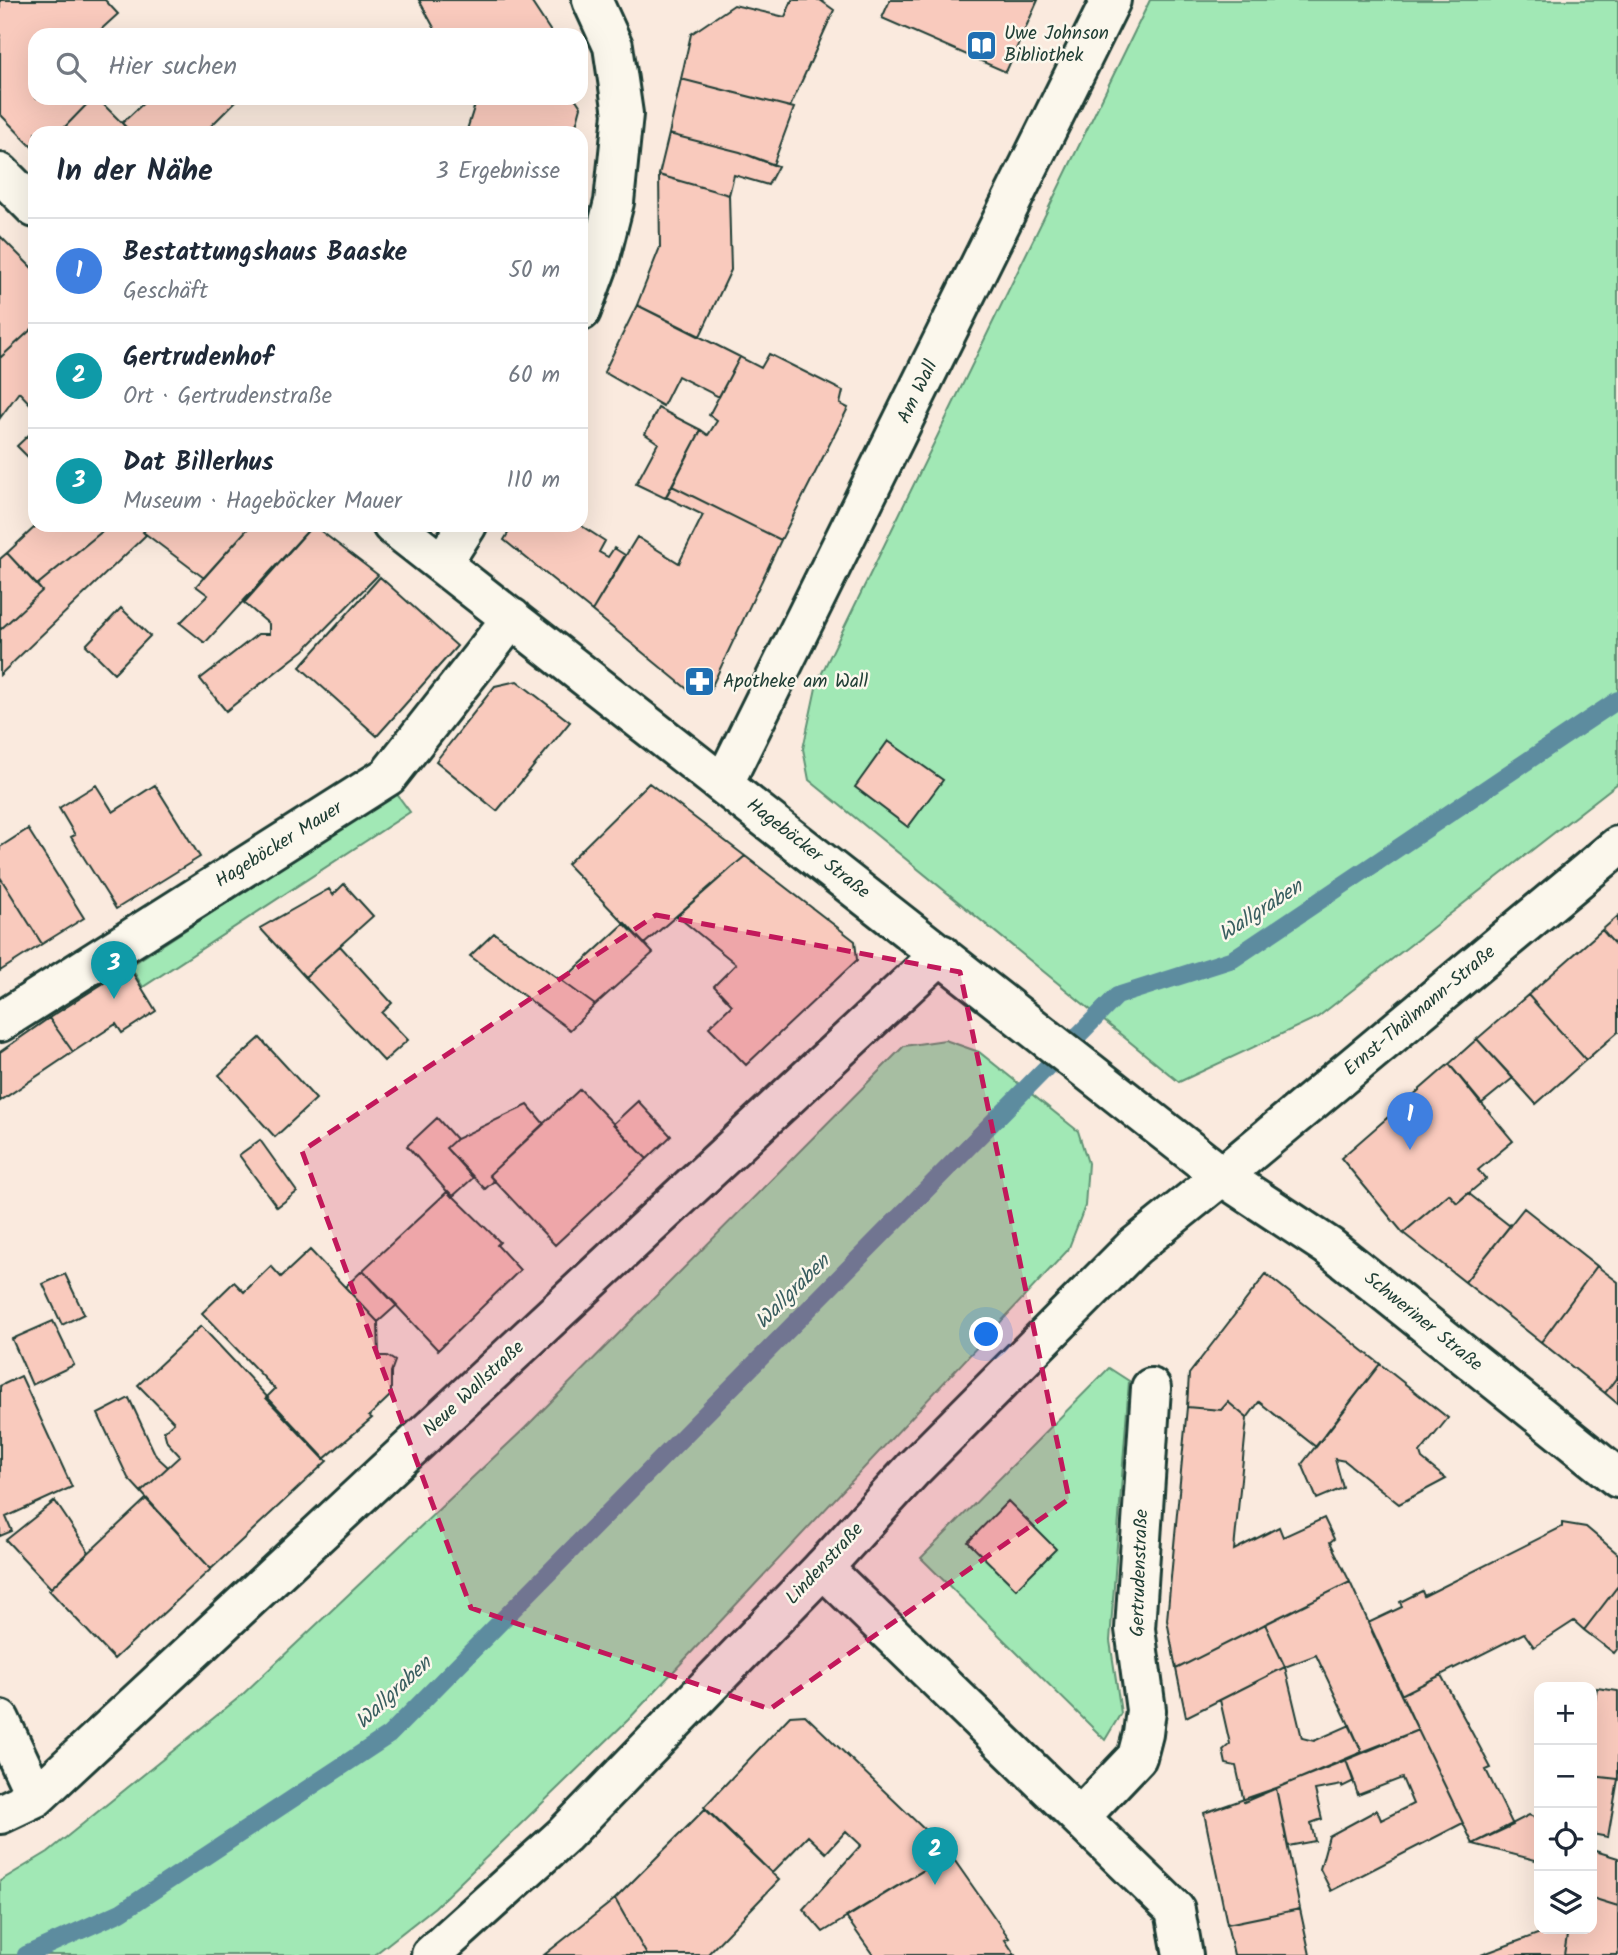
<!DOCTYPE html>
<html lang="de">
<head>
<meta charset="utf-8">
<style>
  body { margin:0; font-family:Kalam,sans-serif; background:#f6f6f7; color:#1f2937 }
  .controls { position:absolute; right:21px; bottom:21px; display:grid; overflow:hidden; border-radius:14px; box-shadow:0 7px 28px #0002 }
  .controls button { width:63px; height:63px; display:grid; place-items:center; padding:0; border:0; border-bottom:2px solid #e0e1e3; background:#fff; color:#1f2937; font:35px sans-serif }
  .you { position:absolute; left:987px; top:1335px; width:24px; height:24px; margin:-18px; border:5px solid #fff; border-radius:50%; background:#1a73e8; box-shadow:0 0 0 10px #1a73e833 }
  .badge { display:grid; place-items:center; width:46px; height:46px; border-radius:50%; background:#1f6fb2; color:#fff; font-size:23px; font-weight:700 }
  .pin { position:absolute; translate:-50% -58px; filter:drop-shadow(0 2px 4px #0008) }
  .pin::after { content:''; position:absolute; top:37px; width:24px; height:21px; background:inherit; clip-path:polygon(0 0,100% 0,50% 100%) }
  .list { margin:0; padding:0; list-style:none }
  h2 { display:flex; justify-content:space-between; align-items:center; height:91px; margin:0; padding:0 28px; font-size:30px }
  h2 small { font-size:23px; font-weight:400; color:#747a83 }
  .list li { display:grid; grid-template-columns:46px 1fr auto; gap:21px; align-items:center; box-sizing:border-box; height:105px; padding:0 28px; border-top:2px solid #e0e1e3 }
  .list b { display:block; font-size:26px; white-space:nowrap }
  .list p { margin:0; font-size:23px; white-space:nowrap; color:#747a83 }
  .list em { font-size:23px; font-style:normal; color:#747a83 }
  .icon { flex:none; width:38px; height:38px; fill:none; stroke:currentColor; stroke-width:2; stroke-linecap:round; stroke-linejoin:round }
  .map { position:relative; flex:none; width:1618px; height:1955px; overflow:hidden }
  .search { position:absolute; background:#fff; box-shadow:0 7px 28px #0002; left:28px; top:28px; width:560px; height:77px; display:flex; align-items:center; gap:18px; box-sizing:border-box; padding:0 24px; border-radius:21px; color:#747a83; font-size:26px }
  .panel { position:absolute; background:#fff; box-shadow:0 7px 28px #0002; left:28px; top:126px; width:560px; height:406px; border-radius:21px }
  .map>svg:first-child { display:block }
  .green { fill:#a1e8b5; stroke:#609274; stroke-width:2 }
  .lines { fill:none; stroke-linecap:round; stroke-linejoin:round }
  .stream { stroke:#5d8c9f; stroke-width:18 }
  .building { fill:#f9cabd; stroke:#1f3d34; stroke-width:2 }
  .street-casing { stroke:#1f3d34; stroke-width:44 }
  .primary-casing { stroke:#1f3d34; stroke-width:44 }
  .street { stroke:#fbf7ec; stroke-width:38 }
  .primary { stroke:#fbf7ec; stroke-width:38 }
  .marked { fill:#c2185b; fill-opacity:0.2; stroke:#c2185b; stroke-width:5; stroke-dasharray:14 9; stroke-linejoin:round }
  .labels { text-anchor:middle; dominant-baseline:central; stroke-width:5; stroke-linejoin:round; paint-order:stroke }
  .poi-label { font-size:19px; fill:#1f3d34; stroke:#fbf7ec; text-anchor:start }
  .street-label { font-size:19px; fill:#1f3d34; stroke:#fbf7ec }
  .water-label { font-size:21px; font-style:italic; fill:#395e60; stroke:#fbf7ec }
</style>
</head>
<body>
<div class="map">
<svg width="1618" height="1955" viewBox="0 0 1618 1955">
  <rect width="100%" height="100%" fill="#faeade"/>
  <filter id="ink" filterUnits="userSpaceOnUse"><feTurbulence type="fractalNoise" baseFrequency=".0143" numOctaves="2"/><feDisplacementMap in="SourceGraphic" scale="14" xChannelSelector="R" yChannelSelector="G"/><feConvolveMatrix kernelMatrix="1 2 1 2 8 2 1 2 1" color-interpolation-filters="sRGB"/></filter>
  <g filter="url(#ink)">
    <path class="green" d="M1150,0H1618V783L1318,1017L1179,1082L809,780L803,749L817,683Z
      M396,793L410,812L143,987L130,966Z
      M945,1040L979,1052L1078,1131L1088,1163L1085,1206L1068,1250L628,1720L435,1907L374,1955H0V1881L48,1852L242,1695L525,1428L904,1046Z
      M1109,1368L1129,1381L1110,1641L1121,1713L1105,1740L921,1558Z"/>
    <g class="lines">
      <path class="stream" d="M26,1955L121,1912L389,1735L1117,996L1233,959L1618,700"/>
    </g>
    <path class="building" d="M0,0H105L118,14L95,35H35V98H93L59,133H35V150L0,114Z
      M419,0H530L553,35H438Z
      M792,0H820L834,10L790,107L681,79L691,34L734,5L785,17Z
      M890,0H1038L1006,72L882,18Z
      M681,79L794,108L773,165L740,152L669,134Z
      M93,98H97L131,132L59,133Z
      M149,98H239L204,133H130L122,123Z
      M477,98H575L581,107L574,133H466Z
      M669,134L740,152L778,166L768,185L734,175L729,195L659,175Z
      M659,175L729,195L731,270L700,336L637,305L660,247Z
      M0,236L35,271V326L0,358Z
      M637,305L740,357L719,397L678,376L663,406L604,372Z
      M35,326V409L19,392L0,418V358Z
      M769,354L843,391L840,404L848,408L781,540L672,486L701,430L708,435L717,421L709,415L740,357L761,368Z
      M658,408L701,430L665,498L636,484L658,443L645,434Z
      M35,429V464L17,446Z
      M672,486L781,540L711,688L692,693L592,611L637,537L679,563L703,515L666,497Z
      M37,525H110L37,585L7,553Z
      M110,525H150L143,532L146,535L0,675V630L42,591L37,585Z
      M150,525H251L204,578L143,532Z
      M251,525H313L205,643L180,623L208,595L196,586Z
      M313,525L378,575L304,650L226,711L200,679L258,634H269V624L244,603Z
      M513,525H580L605,541L599,552L608,557L614,548L625,555L592,611L504,540Z
      M7,553L42,591L0,630V559Z
      M380,577L457,646L377,736L300,667Z
      M121,608L150,636L114,673L86,645Z
      M517,681L570,722L497,811L436,761L495,686Z
      M888,741L943,780L908,827L855,787Z
      M649,783L745,856L644,944L567,864Z
      M96,785L113,812L155,785L200,857L116,909L71,837L75,835L59,808Z
      M28,829L84,918L42,944L0,877V847Z
      M745,856L855,941L857,960L746,1065L709,1027L732,1005L714,986L736,964L677,916Z
      M0,877L42,944L0,971Z
      M344,884L373,916L305,977L260,928L329,889L333,895Z
      M1618,916V948L1602,930Z
      M625,923L653,953L595,1005L562,981Z
      M1602,930L1618,948V1032L1586,1060L1528,995Z
      M494,933L562,981L595,1005L570,1030L470,956Z
      M340,946L392,1003L382,1013L408,1040L384,1061L305,977Z
      M129,967L156,1011L122,1033L116,1024L73,1052L49,1018Z
      M1528,995L1586,1060L1536,1104L1477,1039Z
      M49,1018L73,1052L0,1101V1052Z
      M260,1038L316,1099L275,1137L219,1075Z
      M1477,1039L1513,1078L1481,1104L1449,1064Z
      M1449,1064L1513,1141L1478,1170L1486,1179L1457,1203L1449,1194L1403,1233L1341,1158Z
      M580,1089L647,1159L555,1245L489,1175Z
      M638,1101L671,1136L647,1159L613,1124Z
      M528,1105L544,1124L489,1175L494,1181L485,1189L446,1148L456,1139Z
      M437,1118L456,1139L446,1148L473,1178L452,1197L407,1146Z
      M260,1140L297,1192L277,1207L239,1155Z
      M448,1191L500,1242L497,1245L520,1270L438,1350L363,1270Z
      M1468,1193L1510,1226L1465,1282L1403,1233L1449,1194L1457,1203Z
      M1524,1208L1597,1266L1541,1342L1465,1282Z
      M310,1250L378,1322L379,1356H387L395,1361L391,1372V1395L369,1416L372,1418L324,1459L266,1398L275,1389L202,1313L234,1282L244,1292L271,1266L281,1277Z
      M1597,1266L1618,1282V1376L1605,1393L1541,1342Z
      M363,1270L397,1305L378,1322L345,1287Z
      M65,1274L84,1314L62,1325L43,1284Z
      M1266,1274L1380,1364L1316,1447L1259,1402L1247,1418L1228,1402L1221,1410L1187,1407L1189,1374Z
      M53,1321L74,1365L32,1385L12,1339Z
      M201,1326L327,1461L211,1569L141,1492L180,1456L167,1442L164,1431L174,1422L138,1385Z
      M1380,1364L1448,1418L1420,1453L1422,1459L1446,1479L1399,1504L1345,1461L1335,1459L1343,1488L1317,1499L1302,1464Z
      M21,1376L72,1487L6,1517L12,1531L0,1536V1386Z
      M1618,1376V1404L1605,1393Z
      M129,1398L156,1456L168,1467L141,1492L128,1478L98,1414Z
      M1228,1402L1247,1418L1234,1550L1279,1527L1283,1537L1324,1518L1334,1539L1330,1542L1350,1582L1176,1669L1167,1620L1187,1407L1221,1410Z
      M146,1499L211,1569L114,1659L49,1590Z
      M55,1501L89,1552L51,1588L6,1540Z
      M1008,1501L1056,1549L1016,1589L968,1542Z
      M1562,1523L1586,1527L1618,1554V1586L1584,1630L1574,1621L1534,1647L1524,1633L1401,1695L1368,1623L1402,1607L1400,1602L1422,1591L1424,1596L1562,1527Z
      M1350,1582L1418,1730L1362,1752L1316,1655L1285,1667L1265,1624Z
      M1618,1586V1648L1614,1653L1584,1630Z
      M1265,1624L1285,1667L1186,1717L1176,1669Z
      M1285,1667L1302,1738L1314,1741L1350,1725L1362,1752L1244,1802L1236,1766L1226,1764L1223,1750L1230,1744L1220,1700Z
      M1441,1675L1491,1768L1486,1770L1513,1825L1473,1844L1401,1695Z
      M1597,1688L1618,1691V1779L1592,1776V1721Z
      M805,1715L950,1854L823,1932L803,1909L861,1845L846,1831L826,1853L808,1836L772,1873L704,1807L790,1716Z
      M1418,1730L1463,1823L1331,1891L1320,1869L1329,1836L1377,1810L1381,1820L1413,1804L1402,1778L1358,1795L1346,1760Z
      M1346,1760L1354,1781L1342,1787V1785L1315,1790L1322,1819L1311,1823L1315,1841L1288,1846L1276,1788Z
      M1592,1776L1618,1779L1608,1837L1592,1834Z
      M1276,1788L1300,1909L1227,1924L1204,1813Z
      M705,1809L779,1880L707,1955H647L615,1899Z
      M1529,1815L1539,1819V1861L1473,1844Z
      M1592,1850L1618,1858V1906L1592,1898Z
      M950,1854L1009,1938L1005,1940L1015,1955H873L846,1917Z
      M1592,1898L1618,1906V1955H1564L1568,1929H1592Z
      M615,1899L647,1955H544Z
      M1300,1909L1310,1955H1234L1227,1924Z
      M1551,1929H1568L1564,1955H1481Z"/>
    <g class="lines">
      <defs>
        <path id="street" d="M0,173L35,208
          M581,311L598,265L614,202L623,114L613,46L592,0
          M392,525L1222,1176L1618,846
          M442,564L467,525
          M724,783L1111,0
          M0,1022L388,776L512,618
          M823,1568L1175,1910L1183,1955
          M0,1720L36,1797
          M0,1814L36,1797L941,954
          M1080,1817L1137,1757L1143,1734L1146,1710L1135,1629L1151,1388"/>
        <path id="primary" d="M431,1955L564,1835L823,1568L913,1469L1134,1247L1222,1176L1328,1246L1618,1478"/>
      </defs>
      <use href="#street" class="street-casing"/>
      <use href="#primary" class="primary-casing"/>
      <use href="#street" class="street"/>
      <use href="#primary" class="primary"/>
    </g>
  </g>
  <path class="marked" d="M656,915L960,972L1069,1499L770,1709L471,1608L302,1151Z"/>
  <defs>
    <symbol id="library-square" viewBox="-11 -11 22 22"><rect x="-9" y="-9" width="18" height="18" rx="4" fill="#1f6fb2" stroke="#fbf7ec"/><path d="M-6-4Q-3-5.5-.7-3.5V5Q-3 3-6 4ZM6-4Q3-5.5 .7-3.5V5Q3 3 6 4Z" fill="#fff"/></symbol>
    <symbol id="pharmacy-square" viewBox="-11 -11 22 22"><rect x="-9" y="-9" width="18" height="18" rx="4" fill="#1f6fb2" stroke="#fbf7ec"/><path d="M-2-6h4v4h4v4h-4v4h-4v-4h-4v-4h4Z" fill="#fff"/></symbol>
  </defs>
  <g fill-rule="evenodd">
    <use href="#library-square" x="964" y="28" width="35" height="35"/>
    <use href="#pharmacy-square" x="682" y="664" width="35" height="35"/>
  </g>
  <g class="labels">
    <g class="poi-label">
      <text x="1004" y="34">Uwe Johnson<tspan x="1004" dy="22">Bibliothek</tspan></text>
      <text x="723" y="682">Apotheke am Wall</text>
    </g>
    <g class="street-label">
      <text transform="translate(918 392) rotate(-64)">Am Wall</text>
      <text transform="translate(279 845) rotate(-32)">Hageböcker Mauer</text>
      <text transform="translate(808 849) rotate(38)">Hageböcker Straße</text>
      <text transform="translate(1420 1011) rotate(-40)">Ernst-Thälmann-Straße</text>
      <text transform="translate(1423 1322) rotate(39)">Schweriner Straße</text>
      <text transform="translate(474 1389) rotate(-43)">Neue Wallstraße</text>
      <text transform="translate(825 1564) rotate(-47)">Lindenstraße</text>
      <text transform="translate(1140 1573) rotate(-88)">Gertrudenstraße</text>
    </g>
    <g class="water-label">
      <text transform="translate(1261 911) rotate(-33)">Wallgraben</text>
      <text transform="translate(793 1292) rotate(-45)">Wallgraben</text>
      <text transform="translate(394 1693) rotate(-43)">Wallgraben</text>
    </g>
  </g>
</svg>
<div class="controls">
<button>+</button>
<button>−</button>
<button><svg class="icon" aria-label="locate" viewBox="0 0 24 24"><circle cx="12" cy="12" r="6"/><path d="M12 2v4M12 18v4M2 12h4M18 12h4"/></svg></button>
<button><svg class="icon" aria-label="layers" viewBox="0 0 24 24"><path d="M12 4l9 5-9 5-9-5zM3 14l9 5 9-5"/></svg></button>
</div>
<div class="you"></div>
<div class="pin badge" style="left:1410px;top:1150px;background:#3f7fe0">1</div>
<div class="pin badge" style="left:935px;top:1885px;background:#0f9aa8">2</div>
<div class="pin badge" style="left:114px;top:999px;background:#0f9aa8">3</div>
<div class="search"><svg class="icon" aria-label="search" viewBox="0 0 24 24"><circle cx="10" cy="10" r="6"/><path d="M15 15l6 6"/></svg>Hier suchen</div>
<section class="panel">
<h2>In der Nähe<small>3 Ergebnisse</small></h2>
<ul class="list">
<li><span class="badge" style="background:#3f7fe0">1</span><div><b>Bestattungshaus Baaske</b><p>Geschäft</p></div><em>50 m</em></li>
<li><span class="badge" style="background:#0f9aa8">2</span><div><b>Gertrudenhof</b><p>Ort · Gertrudenstraße</p></div><em>60 m</em></li>
<li><span class="badge" style="background:#0f9aa8">3</span><div><b>Dat Billerhus</b><p>Museum · Hageböcker Mauer</p></div><em>110 m</em></li>
</ul>
</section>
</div>
</body>
</html>
